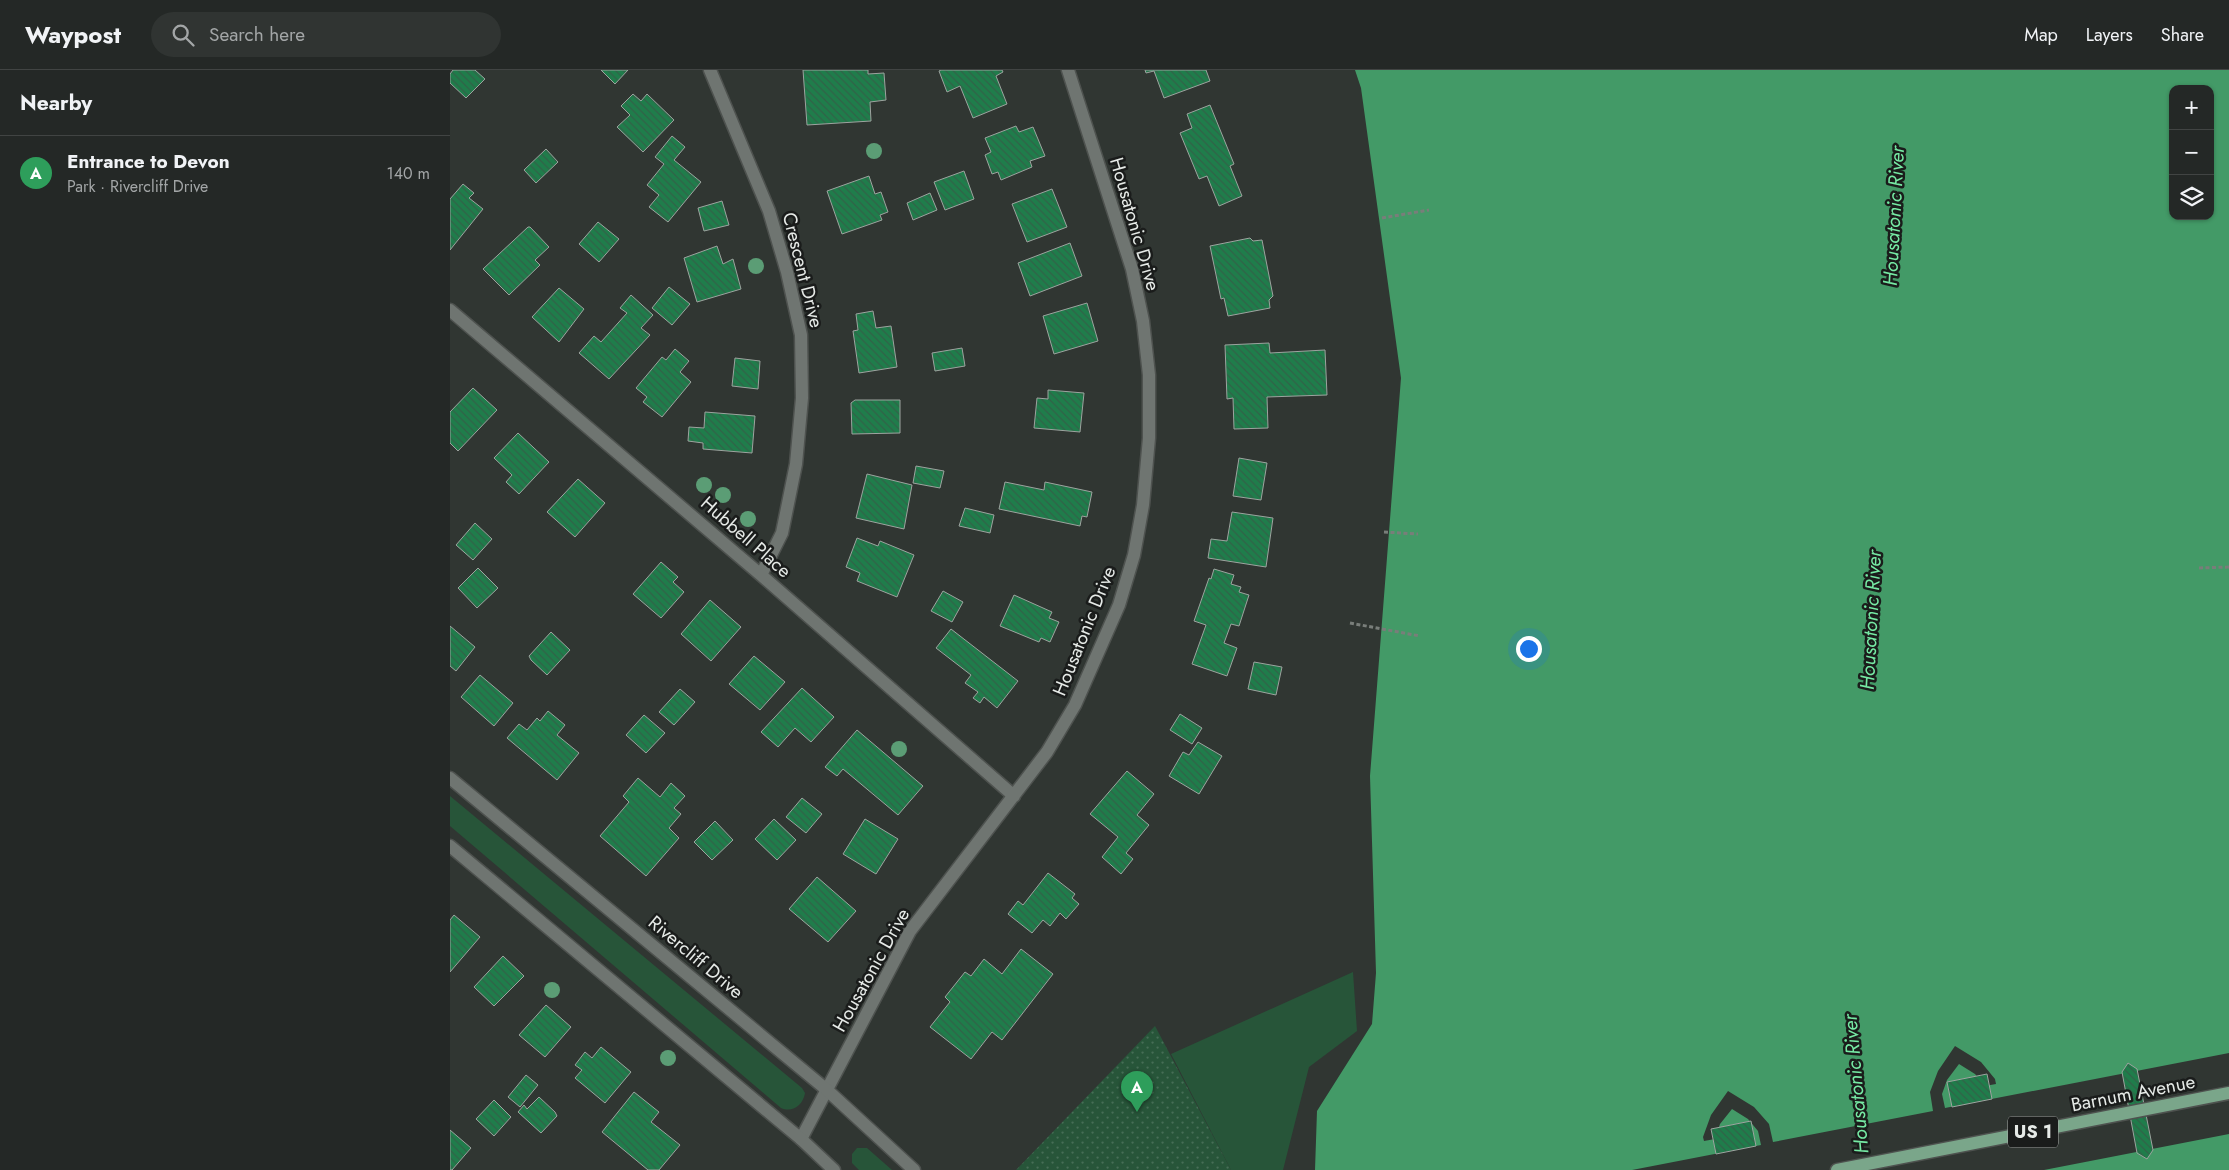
<!DOCTYPE html>
<html lang="en">
<head>
<meta charset="utf-8">
<style>
  body { margin:0; font-family:Jost,sans-serif; background:#303432; color:#f1f3f6 }
  .controls { position:absolute; right:15px; top:15px; display:grid; overflow:hidden; border-radius:10px; box-shadow:0 1px 4px #0004 }
  .controls button { width:45px; height:45px; display:grid; place-items:center; padding:0; border:0; border-bottom:1px solid #414443; background:#242826; color:#f1f3f6; font:25px sans-serif }
  .you { position:absolute; left:1078px; top:578px; width:18px; height:18px; margin:-12px; border:4px solid #fff; border-radius:50%; background:#1a73e8; box-shadow:0 0 0 8px #1a73e833 }
  .badge { display:grid; place-items:center; width:32px; height:32px; border-radius:50%; background:#d93025; color:#fff; font-size:16px; font-weight:700 }
  .pin { position:absolute; translate:-50% -41px; filter:drop-shadow(0 1px 2px #0008) }
  .pin::after { content:''; position:absolute; top:26px; width:18px; height:15px; background:inherit; clip-path:polygon(0 0,100% 0,50% 100%) }
  .list { margin:0; padding:0; list-style:none }
  h2 { display:flex; justify-content:space-between; align-items:center; height:65px; margin:0; padding:0 20px; font-size:21px }
  h2 small { font-size:16px; font-weight:400; color:#a3a6a7 }
  .list li { display:grid; grid-template-columns:32px 1fr auto; gap:15px; align-items:center; box-sizing:border-box; height:75px; padding:0 20px; border-top:1px solid #414443 }
  .list b { display:block; font-size:19px; white-space:nowrap }
  .list p { margin:0; font-size:16px; white-space:nowrap; color:#a3a6a7 }
  .list em { font-size:16px; font-style:normal; color:#a3a6a7 }
  .icon { flex:none; width:28px; height:28px; fill:none; stroke:currentColor; stroke-width:2; stroke-linecap:round; stroke-linejoin:round }
  .map { position:relative; flex:none; width:1779px; height:1100px; overflow:hidden }
  header { display:flex; align-items:center; gap:30px; box-sizing:border-box; height:70px; padding:0 25px; background:#242826; border-bottom:1px solid #414443 }
  header strong { font-size:24px }
  nav { display:flex; gap:28px; margin-inline-start:auto; font-size:18px }
  .search { width:350px; height:45px; background:#303432; display:flex; align-items:center; gap:12px; box-sizing:border-box; padding:0 18px; border-radius:28px; color:#a3a6a7; font-size:19px }
  main { display:flex }
  aside { flex:1; background:#242826 }
  .map>svg:first-child { display:block }
  .grass { fill:#275539 }
  .park { fill:url(#park-dots) }
  .water { fill:#439a67; fill-rule:evenodd }
  .pier { fill:#303632 }
  .building { fill:url(#building-back-hatch); stroke:#9da39f }
  .lines { fill:none; stroke-linecap:round; stroke-linejoin:round }
  .street-casing { stroke:#4e524f; stroke-width:15 }
  .secondary-casing { stroke:#4e524f; stroke-width:15 }
  .primary-casing { stroke:#4e524f; stroke-width:15 }
  .path { stroke:#797e7a; stroke-width:3; stroke-dasharray:4 2.5; stroke-linecap:butt }
  .street { stroke:#6f7571; stroke-width:12 }
  .secondary { stroke:#6f7571; stroke-width:12 }
  .primary { stroke:#7aa68a; stroke-width:12 }
  .tree { fill:#5b9d75 }
  .labels { text-anchor:middle; dominant-baseline:central; stroke-width:5; stroke-linejoin:round; paint-order:stroke }
  .shield { fill:#1a1c1b; stroke:#a9acaa; stroke-width:1 }
  .shield-label { font-size:18px; font-weight:bold; fill:#e6eae7 }
  .street-label { font-size:19px; fill:#e6eae7; stroke:#1a1c1b }
  .water-label { font-size:20px; font-style:italic; fill:#76eaa4; stroke:#1a1c1b }
</style>
</head>
<body>
<header>
<strong>Waypost</strong>
<div class="search"><svg class="icon" aria-label="search" viewBox="0 0 24 24"><circle cx="10" cy="10" r="6"/><path d="M15 15l6 6"/></svg>Search here</div>
<nav><a>Map</a><a>Layers</a><a>Share</a></nav>
</header>
<main>
<aside>
<h2>Nearby<small></small></h2>
<ul class="list">
<li><span class="badge" style="background:#2e9e5b">A</span><div><b>Entrance to Devon</b><p>Park · Rivercliff Drive</p></div><em>140 m</em></li>
</ul>
</aside>
<div class="map">
<svg width="1779" height="1100" viewBox="0 0 1779 1100">
  <defs>
    <pattern id="park-dots" width="8" height="8" patternUnits="userSpaceOnUse" patternTransform="scale(1.25)"><rect width="8" height="8" fill="#275539"/><path d="M2 2h.1M6 6h.1" fill="none" stroke="#466e56" stroke-width="1.8" stroke-linecap="round"/></pattern>
    <pattern id="building-back-hatch" width="6" height="6" patternUnits="userSpaceOnUse" patternTransform="scale(1.25)"><rect width="6" height="6" fill="#1f7d4b"/><path d="M-1 5l2 2M0 0l6 6M5-1l2 2" fill="none" stroke="#326248"/></pattern>
  </defs>
  <rect width="100%" height="100%" fill="#303632"/>
  <path class="grass" d="M0,726L352,1018L355,1023C353,1035 343,1043 331,1038L0,756Z
    M903,902L907,961L859,997L833,1100H781L721,984Z
    M407,1078H417L442,1100H409L402,1093V1084Z"/>
  <path class="park" d="M705,956L781,1100H566Z"/>
  <path class="water" d="M905,0H1779V1100H865L867,1041L922,954L926,903L920,706L951,308L911,18ZM1723,19H1760V146H1723Z"/>
  <path class="pier" d="M1505,976L1531,992L1545,1009L1546,1014L1535,1016L1525,1004L1509,994L1497,1010L1492,1024L1495,1038L1779,983V1064L1594,1100H1182L1311,1075L1308,1061L1298,1049L1282,1039L1270,1054L1265,1069L1254,1071L1253,1067L1261,1045L1278,1021L1304,1037L1319,1054L1323,1072L1483,1041L1480,1022L1488,1001Z"/>
  <path class="building" d="M3,0H25L35,9L16,28L0,13V4Z
    M151,0H178L165,14Z
    M353,0H418V4L434,3L436,30L420,32L421,51L357,55Z
    M491,0H552L553,2L546,6L557,34L523,48L510,16L497,22L489,1Z
    M695,0H756L760,11L714,28L704,1L696,3Z
    M183,24L191,31L197,24L224,50L193,82L167,57L180,45L171,36Z
    M760,35L784,94L780,96L792,126L769,136L757,106L749,109L730,63L742,58L737,44Z
    M566,56L569,62L583,57L595,86L580,91L582,97L551,110L548,102L542,104L535,85L541,82L535,68Z
    M222,66L235,77L224,90L251,112L218,152L199,137L209,125L197,115L214,94L205,87Z
    M96,79L108,92L86,113L74,100Z
    M514,101L524,129L495,140L484,112Z
    M419,106L425,124L431,122L438,142L430,145L432,150L392,164L377,121Z
    M13,114L24,123L19,128L33,139L0,180V129Z
    M602,119L617,157L577,172L562,134Z
    M480,123L487,140L463,150L457,133Z
    M272,131L279,155L254,161L248,138Z
    M148,152L169,169L149,192L129,174Z
    M78,157H80L99,177L85,190L90,195L59,225L33,199Z
    M800,168L803,171L812,170L823,226L819,230L820,238L778,246L774,228L771,229L760,176Z
    M620,173L632,206L580,226L568,193Z
    M267,176L273,194L283,189L291,219L247,232L234,188Z
    M219,217L240,234L222,255L202,238Z
    M109,218L134,239L109,272L82,247Z
    M181,225L203,245L191,258L200,265L159,309L129,283L144,266L151,272L177,243L170,238Z
    M637,233L648,271L604,284L593,246Z
    M423,241L426,258L441,256L447,297L409,303L403,261L408,260L406,244Z
    M819,273L820,283L875,280L877,325L817,327L818,358L784,359L783,328L777,329L775,275Z
    M512,278L515,296L485,301L482,283Z
    M225,279L239,291L230,302L241,312L212,347L193,332L197,327L186,318L212,287L216,290Z
    M285,288L310,291L308,319L282,316Z
    M23,318L47,340L8,381L0,373V342Z
    M598,320L634,323L630,362L584,358L587,328L598,329Z
    M405,330H450V363L402,364L401,333Z
    M255,342L305,346L302,383L253,379V373L238,371L239,357L254,358Z
    M68,363L99,392L69,424L56,412L62,405L44,388Z
    M789,388L817,393L811,430L783,426Z
    M466,396L494,401L490,418L463,413Z
    M417,404L462,415L454,459L406,448Z
    M128,409L155,433L125,467L97,442Z
    M555,412L594,420L595,412L642,422L637,447L632,446L630,456L549,439Z
    M515,438L544,445L540,463L509,456Z
    M782,442L823,448L816,497L758,488L761,469L777,471Z
    M25,453L42,469L23,490L6,475Z
    M407,468L428,476L430,471L464,485L447,527L407,511L410,503L396,497Z
    M211,492L228,507L223,512L234,522L211,548L183,524Z
    M28,498L48,518L27,538L8,518Z
    M764,499L784,505L781,514L791,517L789,522L799,525L789,556L781,554L774,573L787,578L777,606L742,594L756,555L744,551L759,508L761,509Z
    M493,521L513,532L502,552L481,541Z
    M564,525L602,542L599,548L609,552L600,572L591,568L589,572L550,556Z
    M260,530L291,557L261,591L231,564Z
    M0,556L25,577L6,601L0,596Z
    M501,559L568,611L547,638L534,627L530,633L523,628L528,622L515,613L521,605L486,578Z
    M101,562L120,580L97,605L81,590L79,586Z
    M304,586L335,612L310,640L279,614Z
    M804,592L832,597L826,625L798,619Z
    M30,605L63,633L44,656L11,627Z
    M352,618L384,647L361,672L345,658L328,677L311,662Z
    M230,619L245,632L224,655L209,642Z
    M98,641L115,655L107,665L129,683L107,710L57,668L69,654L77,660L87,648L90,651Z
    M730,644L752,658L742,674L720,660Z
    M194,645L215,663L196,683L176,665Z
    M407,660L473,716L448,745L393,699L387,706L375,697Z
    M748,672L772,686L749,724L719,706L733,682L739,685Z
    M677,701L704,724L687,745L699,755L676,783L683,789L671,804L652,787L668,767L640,744Z
    M188,708L210,727L221,713L235,726L224,738L231,744L219,758L229,768L196,806L150,766L179,732L173,726Z
    M352,728L372,744L356,763L336,747Z
    M324,749L346,770L327,790L305,769Z
    M415,749L448,769L426,804L393,784Z
    M265,751L283,770L262,790L244,772Z
    M598,803L625,824L622,828L629,834L616,849L610,843L600,856L593,850L582,863L558,844L568,831L573,835Z
    M367,807L406,841L378,872L339,839Z
    M4,845L30,867L0,902V850Z
    M571,879L603,904L552,970L542,962L521,989L480,957L500,932L495,927L515,902L521,906L534,889L552,904Z
    M53,886L74,906L44,936L24,917Z
    M96,935L121,957L95,987L69,965Z
    M151,977L181,1002L155,1033L125,1008L132,1000L125,995L135,982L142,988Z
    M1678,993L1687,999L1703,1080L1697,1089L1687,1083L1672,1002Z
    M1537,1004L1542,1029L1502,1037L1497,1012Z
    M76,1005L88,1015L70,1037L58,1027Z
    M184,1022L209,1042L201,1052L230,1075L209,1100H198L152,1062Z
    M89,1027L105,1042L107,1046L91,1063L68,1042L74,1035L77,1039Z
    M44,1030L61,1047L44,1066L26,1049Z
    M1301,1051L1306,1076L1266,1084L1261,1059Z
    M0,1060L21,1078L2,1100H0Z"/>
  <g class="lines">
    <defs>
      <path id="street" d="M260,0L319,141L337,202L351,265L352,328L346,394L332,463L311,505
        M0,240L311,505L564,726
        M351,1069L460,861L597,682L625,635L669,535L684,485L693,435L699,368V305L693,251L682,199L618,0"/>
      <path id="secondary" d="M0,708L377,1020L464,1100
        M0,776L351,1069L384,1100"/>
      <path id="primary" d="M1387,1100L1779,1023"/>
    </defs>
    <use href="#street" class="street-casing"/>
    <use href="#secondary" class="secondary-casing"/>
    <use href="#primary" class="primary-casing"/>
    <path class="path" d="M932,148L979,140
      M934,462L968,464
      M1749,498L1779,497
      M900,553L970,566"/>
    <use href="#street" class="street"/>
    <use href="#secondary" class="secondary"/>
    <use href="#primary" class="primary"/>
  </g>
  <g class="tree">
    <circle cx="424" cy="81" r="8"/>
    <circle cx="306" cy="196" r="8"/>
    <circle cx="254" cy="415" r="8"/>
    <circle cx="273" cy="425" r="8"/>
    <circle cx="298" cy="449" r="8"/>
    <circle cx="449" cy="679" r="8"/>
    <circle cx="102" cy="920" r="8"/>
    <circle cx="218" cy="988" r="8"/>
  </g>
  <g class="labels">
    <rect class="shield" x="1558" y="1046.5" width="50" height="31" rx="4"/>
    <g class="shield-label">
      <text x="1583" y="1062">US 1</text>
    </g>
    <g class="street-label">
      <text transform="translate(685 154) rotate(74)">Housatonic Drive</text>
      <text transform="translate(353 200) rotate(76)">Crescent Drive</text>
      <text transform="translate(296 467) rotate(41)">Hubbell Place</text>
      <text transform="translate(634 561) rotate(-68)">Housatonic Drive</text>
      <text transform="translate(246 887) rotate(40)">Rivercliff Drive</text>
      <text transform="translate(421 900) rotate(-61)">Housatonic Drive</text>
      <text transform="translate(1683 1023) rotate(-11)">Barnum Avenue</text>
    </g>
    <g class="water-label">
      <text transform="translate(1444 146) rotate(-87)">Housatonic River</text>
      <text transform="translate(1421 550) rotate(-87)">Housatonic River</text>
      <text transform="translate(1406 1014) rotate(-95)">Housatonic River</text>
    </g>
  </g>
</svg>
<div class="controls">
<button>+</button>
<button>−</button>
<button><svg class="icon" aria-label="layers" viewBox="0 0 24 24"><path d="M12 4l9 5-9 5-9-5zM3 14l9 5 9-5"/></svg></button>
</div>
<div class="you"></div>
<div class="pin badge" style="left:687px;top:1042px;background:#2e9e5b">A</div>
</div>
</main>
</body>
</html>
